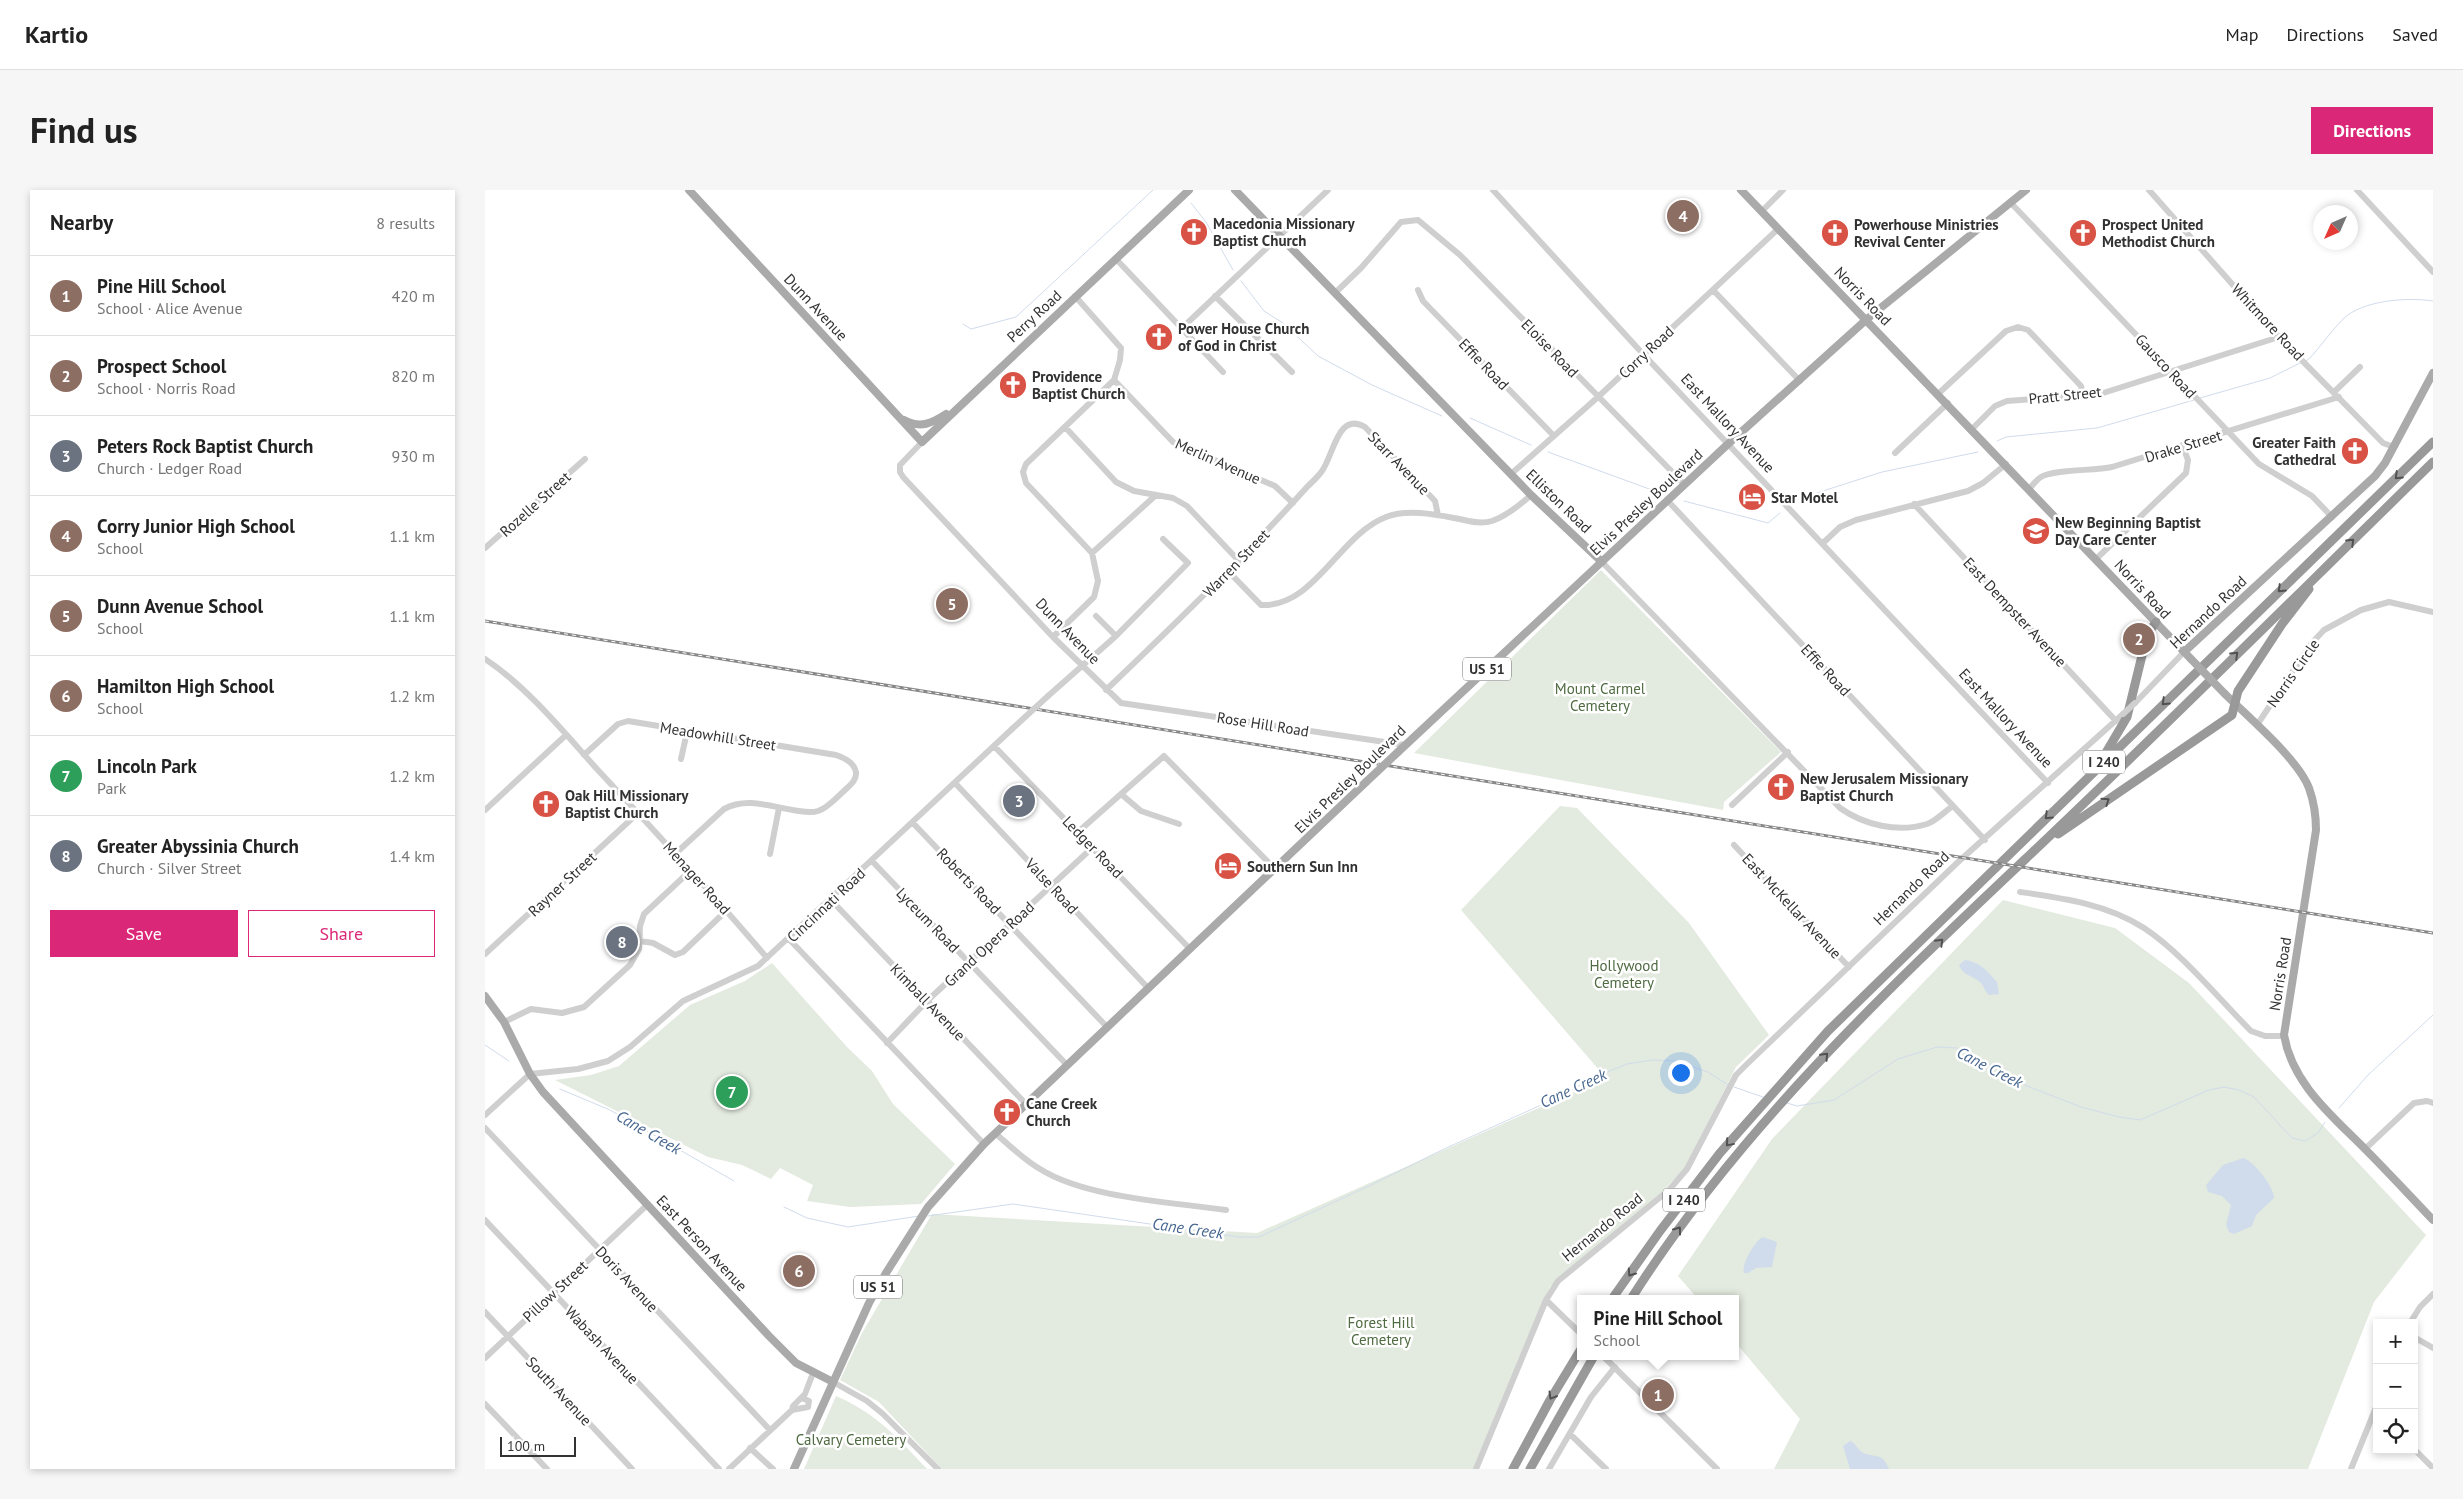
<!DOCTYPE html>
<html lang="en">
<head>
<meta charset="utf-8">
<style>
  body { margin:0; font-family:"PT Sans",sans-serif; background:#f6f6f6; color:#222 }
  .controls { position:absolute; right:15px; bottom:15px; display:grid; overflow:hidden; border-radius:0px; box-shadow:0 2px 8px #0003 }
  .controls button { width:45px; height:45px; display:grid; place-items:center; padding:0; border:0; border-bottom:1px solid #e0e0e0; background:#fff; color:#222; font:25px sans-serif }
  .compass { position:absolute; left:1828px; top:15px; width:45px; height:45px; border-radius:50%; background:#fff; box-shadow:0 2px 8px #0003; rotate:225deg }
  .scale { position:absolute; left:15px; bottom:12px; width:76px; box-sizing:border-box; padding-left:5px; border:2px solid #323232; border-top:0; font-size:14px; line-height:18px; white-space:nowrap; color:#323232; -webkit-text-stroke:4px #fff; paint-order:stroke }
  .you { position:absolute; left:1195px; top:882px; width:18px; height:18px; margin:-12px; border:4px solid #fff; border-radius:50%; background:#1a73e8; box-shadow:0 0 0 8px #1a73e833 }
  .badge { display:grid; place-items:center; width:32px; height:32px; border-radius:50%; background:#db2777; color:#fff; font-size:16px; font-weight:700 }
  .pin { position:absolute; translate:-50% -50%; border:2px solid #fff; box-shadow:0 1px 5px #0006 }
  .popup { position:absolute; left:1092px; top:1105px; width:162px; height:65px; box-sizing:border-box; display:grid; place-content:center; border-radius:0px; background:#fff; filter:drop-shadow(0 1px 4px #0005); font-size:16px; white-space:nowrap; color:#767676 }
  .popup b { font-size:19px; color:#222 }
  .popup::after { content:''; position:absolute; left:50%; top:100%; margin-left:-10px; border:10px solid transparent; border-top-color:#fff }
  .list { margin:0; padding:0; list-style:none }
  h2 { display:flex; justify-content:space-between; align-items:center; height:65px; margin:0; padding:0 20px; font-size:21px }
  h2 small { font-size:16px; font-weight:400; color:#767676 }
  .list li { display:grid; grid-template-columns:32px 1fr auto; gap:15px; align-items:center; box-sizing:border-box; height:80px; padding:0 20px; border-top:1px solid #e0e0e0 }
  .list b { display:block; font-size:19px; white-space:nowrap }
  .list p { margin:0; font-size:16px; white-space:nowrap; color:#767676 }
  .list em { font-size:16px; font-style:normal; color:#767676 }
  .actions { display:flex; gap:10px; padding:15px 20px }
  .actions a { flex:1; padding:11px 0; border:1px solid #db2777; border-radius:0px; text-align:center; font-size:18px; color:#db2777 }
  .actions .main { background:#db2777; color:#fff }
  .icon { flex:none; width:28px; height:28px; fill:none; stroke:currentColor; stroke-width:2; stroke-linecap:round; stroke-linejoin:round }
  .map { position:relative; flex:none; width:1948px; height:1279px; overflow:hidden; border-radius:0px }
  header { display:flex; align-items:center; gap:30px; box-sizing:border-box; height:70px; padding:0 25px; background:#fff; border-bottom:1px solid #e0e0e0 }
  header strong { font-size:24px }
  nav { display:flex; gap:28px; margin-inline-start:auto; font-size:18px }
  .intro { display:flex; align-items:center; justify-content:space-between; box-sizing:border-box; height:120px; padding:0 30px }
  h1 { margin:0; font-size:35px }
  .button { padding:12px 22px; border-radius:0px; background:#db2777; color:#fff; font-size:18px; font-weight:700 }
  main { display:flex; gap:30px; padding:0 30px }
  aside { flex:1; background:#fff; border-radius:0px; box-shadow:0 2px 8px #0003 }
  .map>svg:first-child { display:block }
  .green { fill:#e3eadf }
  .water { fill:#d0dceb }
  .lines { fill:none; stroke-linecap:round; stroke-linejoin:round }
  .stream { stroke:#d0dceb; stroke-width:1 }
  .minor { stroke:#cfcfcf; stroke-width:6 }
  .major { stroke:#aaa; stroke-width:8 }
  .highway { stroke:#999; stroke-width:9 }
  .rail-casing { stroke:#878787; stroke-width:3 }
  .rail { stroke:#fff; stroke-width:1; stroke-dasharray:4; stroke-linecap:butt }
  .minor-bridge { stroke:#cfcfcf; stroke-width:6 }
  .major-bridge { stroke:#aaa; stroke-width:8 }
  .oneway { stroke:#515151 }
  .labels { text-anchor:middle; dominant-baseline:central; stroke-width:5; stroke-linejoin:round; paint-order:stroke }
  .shield { fill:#fff; stroke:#707070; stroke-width:1 }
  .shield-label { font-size:14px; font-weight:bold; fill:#323232 }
  .poi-label { font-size:15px; font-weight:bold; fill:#323232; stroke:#fff; text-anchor:start }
  .street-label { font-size:15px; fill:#323232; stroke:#fff }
  .park-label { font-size:15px; fill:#4f6b42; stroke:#fff }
  .water-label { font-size:16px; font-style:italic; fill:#46668f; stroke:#fff }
</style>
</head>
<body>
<header>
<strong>Kartio</strong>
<nav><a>Map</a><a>Directions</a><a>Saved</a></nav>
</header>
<div class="intro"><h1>Find us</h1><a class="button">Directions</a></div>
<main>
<aside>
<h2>Nearby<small>8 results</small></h2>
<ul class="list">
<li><span class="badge" style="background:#8d6e63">1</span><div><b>Pine Hill School</b><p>School · Alice Avenue</p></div><em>420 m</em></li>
<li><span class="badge" style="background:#8d6e63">2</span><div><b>Prospect School</b><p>School · Norris Road</p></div><em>820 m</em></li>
<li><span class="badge" style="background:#6b7280">3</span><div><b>Peters Rock Baptist Church</b><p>Church · Ledger Road</p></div><em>930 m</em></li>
<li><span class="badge" style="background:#8d6e63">4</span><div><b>Corry Junior High School</b><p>School</p></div><em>1.1 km</em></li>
<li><span class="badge" style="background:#8d6e63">5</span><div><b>Dunn Avenue School</b><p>School</p></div><em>1.1 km</em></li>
<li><span class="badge" style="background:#8d6e63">6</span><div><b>Hamilton High School</b><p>School</p></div><em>1.2 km</em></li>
<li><span class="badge" style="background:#2e9e5b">7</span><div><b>Lincoln Park</b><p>Park</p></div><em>1.2 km</em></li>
<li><span class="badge" style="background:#6b7280">8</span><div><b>Greater Abyssinia Church</b><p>Church · Silver Street</p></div><em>1.4 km</em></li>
</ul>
<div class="actions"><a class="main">Save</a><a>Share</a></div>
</aside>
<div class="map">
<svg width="1948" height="1279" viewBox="0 0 1948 1279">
  <rect width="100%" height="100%" fill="#fff"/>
  <path class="green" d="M1116,380L1296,562L1239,612L1238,620L929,563Z
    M1075,616L1092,618L1204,733L1284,845L1251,877L1200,978L1175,1004L1065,1097L988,1279H457L394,1212L355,1190L377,1143L447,1024L772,1043L1121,888L976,720Z
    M1518,710L1630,738L1704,793L1941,1045L1889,1112L1823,1279H1289L1315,1229L1251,1153L1250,1109H1213L1193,1086L1287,949Z
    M287,773L362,857L387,881L408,914L470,974L436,1014L365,1017L322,1011L328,995L295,978L286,989L257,975L223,967L70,890L106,885L134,876L205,815L260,791Z
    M351,1206C391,1223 413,1248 442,1279H319Z"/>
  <path class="water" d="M1480,770C1497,773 1502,781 1512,792L1514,804L1504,805C1499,801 1500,797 1495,792C1488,786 1477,785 1474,775Z
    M1758,968C1768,970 1790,998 1789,1008L1771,1025L1767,1036L1749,1044L1744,1042L1741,1035L1746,1015L1737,1006L1723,1002L1721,995L1738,975Z
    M1278,1047L1292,1052L1287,1077L1271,1078L1263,1083H1259C1256,1075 1270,1050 1278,1047Z
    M1365,1251C1371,1253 1372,1259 1377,1262C1390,1269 1397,1261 1404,1279H1365L1358,1256Z"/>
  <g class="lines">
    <path class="stream" d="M706,13L721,32L748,80
      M756,91L779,121L798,133L833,166L887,195L957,226
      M478,134L486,139L531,127L668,0
      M1821,171L1825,168C1836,156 1846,141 1858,129C1878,110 1922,107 1948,111
      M1715,208L1785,188L1815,173
      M985,228L1046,255
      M1512,251L1521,247L1612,238L1709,210
      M1063,262L1178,304
      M1310,310L1397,282L1493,262
      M1199,311L1283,333L1295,323
      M0,855L24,871
      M1249,897L1278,907
      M75,899L125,920L249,991
      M1302,913L1312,916L1349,910L1413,869L1452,857L1472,858L1489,865L1542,896L1596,917L1634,927L1655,930L1724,900L1739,897L1754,900L1769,907L1807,948L1820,951L1833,943L1840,932
      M1854,918L1883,885L1948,825
      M299,1017L322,1028L363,1037L434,1026
      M443,1026L528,1014L754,1047H774L886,995L959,959L1065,911L1115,885L1142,874L1167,870L1191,871L1223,882L1243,895"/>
    <path class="minor" d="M1008,0L1158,164L1563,593
      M1664,0L1794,147L1898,253L1909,257
      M1872,0L1948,82
      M1525,12L1774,274L1827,306L1847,327
      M1277,21L1298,0
      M631,69L738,182
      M933,100L938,111L1069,246
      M1228,100L1315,191
      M850,103L876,78L916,32L933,30L975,65L1199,294
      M590,106L636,158L635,170L629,190L688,252L790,296L808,313
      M730,106L807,182
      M696,139L843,0
      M1849,202L1875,177
      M1453,204L1521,141L1533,137L1543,140L1596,196L1598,205
      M580,237L631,292L649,301L688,308L702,316L754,371
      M1487,239L1510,216L1522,211L1615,204L1794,147
      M437,252L415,275V282L418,287L568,447L636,513L920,555
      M1410,263L1463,213
      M1026,284L1113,207L1293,39
      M1544,299C1548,295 1551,290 1556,287C1570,279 1609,281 1627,277L1854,207
      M1182,310L1500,650
      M1429,314L1631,531
      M1338,353L1355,337L1371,330L1483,301L1498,293L1521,274
      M0,358L100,269
      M607,363L541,293L538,282L541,274L629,190
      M607,363L671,305
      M1611,369L1701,283L1703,270L1698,257
      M1117,372L1355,618C1379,635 1413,643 1442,634C1451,631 1460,621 1468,616
      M744,382L776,415C829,418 854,345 901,327C921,319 949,324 969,328C982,330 994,335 1007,331C1021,326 1035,315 1046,305
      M611,426L631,446
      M568,447L609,407L613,391L607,363
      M0,469C41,496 78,541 111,578C169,640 227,703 282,768
      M621,500C690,434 758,368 822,297C827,292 833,287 837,281C849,264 853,221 880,237L950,311L953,325
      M563,506L631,446L703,373L678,349
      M1650,513L1699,462
      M1772,535L1826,454L1839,440L1876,420L1904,412L1948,422
      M510,557L705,759
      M99,565L133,534L143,531L351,565C359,568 369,572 371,582C372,590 365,595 360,600C352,607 343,618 333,621C327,623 320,622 314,621C289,618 263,606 239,619L190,664
      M196,569L202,542
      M470,593L663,798
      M636,604L656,621L694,634
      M1247,615L1303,562
      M0,620L81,545
      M428,633L622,837
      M593,642L679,566L790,679
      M1249,655L1364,777
      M285,664L294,618
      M387,671L582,875
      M1535,702C1577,708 1622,714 1659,738C1697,763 1733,808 1766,841L1780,846H1800
      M346,710L541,914
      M304,749L499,954
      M155,751L168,753L190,765L198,762L242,720
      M0,764L153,623
      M19,832L46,819L77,823L99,817L145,775L154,759L155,736L159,724L205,681
      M402,853L442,811L608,657
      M0,925L45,884L93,879L123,871L145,857L198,811L273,776L527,539
      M0,938L285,1240
      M510,943C525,956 538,969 555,979C601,1008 686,1012 741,1020
      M1880,959L1929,913L1942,911L1948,913
      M0,1030L234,1279
      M1061,1110L1096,1144
      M0,1122L147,1279
      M1925,1133L1935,1117L1948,1104
      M1929,1147L1948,1158
      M1118,1166L1232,1279
      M0,1168L162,1015
      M348,1192L382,1211L398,1224L453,1279
      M0,1214L62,1279
      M307,1220L323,1217L324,1211L317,1208
      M1085,1244L1121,1279
      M265,1258L288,1279
      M1929,1259L1948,1278
      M244,1279L307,1220L308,1216L320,1204L328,1183
      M991,1279L1061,1110L1073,1091L1184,1000L1202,979L1251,885L1261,875L1472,673L1638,524
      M1064,1279L1106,1207L1130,1177
      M1866,1279L1892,1215"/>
    <path class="major" d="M204,0L437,252L704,0
      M750,0L1046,305L1117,372
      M1256,0L1706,469
      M419,230C436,239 447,233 461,224
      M1699,462L1890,286L1900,273L1948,183
      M1740,504C1763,527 1813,569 1824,598C1829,612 1831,625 1831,640L1799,845C1807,893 1846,925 1879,958C1903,982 1925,1006 1948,1030
      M913,562L1243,254L1382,129L1541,0
      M0,806L19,832L45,884L58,902L284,1146L311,1173L348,1192
      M309,1279L384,1113L401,1083L443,1017L499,954L881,592"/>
    <path class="highway" d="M1619,566L1642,527L1662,445L1671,432
      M1573,644L1747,525L1753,501L1797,434L1824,399
      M1127,1109L1175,1041L1235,963L1343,841L1948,252
      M1146,1109C1254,938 1405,797 1551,659C1685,532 1816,401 1948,272
      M1028,1279L1065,1210L1096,1159
      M1045,1279L1109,1166"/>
    <defs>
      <path id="rail" d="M0,431L1948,743"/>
    </defs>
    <use href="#rail" class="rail-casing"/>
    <use href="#rail" class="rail"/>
    <path class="minor-bridge" d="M1638,524L1650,513
      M527,539L563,506"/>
    <path class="major-bridge" d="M1706,469L1740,504
      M881,592L913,562"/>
  </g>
  <defs><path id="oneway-chevron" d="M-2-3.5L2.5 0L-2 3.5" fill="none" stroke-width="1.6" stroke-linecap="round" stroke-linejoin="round" transform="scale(1.25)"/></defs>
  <g class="oneway">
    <use href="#oneway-chevron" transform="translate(1913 286) rotate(136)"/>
    <use href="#oneway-chevron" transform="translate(1866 352) rotate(-44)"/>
    <use href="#oneway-chevron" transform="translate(1796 399) rotate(136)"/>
    <use href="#oneway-chevron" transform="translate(1750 465) rotate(-44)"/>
    <use href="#oneway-chevron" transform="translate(1680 512) rotate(136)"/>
    <use href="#oneway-chevron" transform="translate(1621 611) rotate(-34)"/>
    <use href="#oneway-chevron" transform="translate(1563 626) rotate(136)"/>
    <use href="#oneway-chevron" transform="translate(1455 752) rotate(-45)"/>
    <use href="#oneway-chevron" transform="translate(1340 866) rotate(-47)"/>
    <use href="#oneway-chevron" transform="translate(1244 953) rotate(130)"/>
    <use href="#oneway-chevron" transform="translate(1193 1040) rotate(-54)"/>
    <use href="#oneway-chevron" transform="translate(1146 1083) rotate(125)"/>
    <use href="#oneway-chevron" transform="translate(1067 1206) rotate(121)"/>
  </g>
  <defs>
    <symbol id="church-disc" viewBox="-11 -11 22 22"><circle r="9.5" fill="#d85346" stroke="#fff"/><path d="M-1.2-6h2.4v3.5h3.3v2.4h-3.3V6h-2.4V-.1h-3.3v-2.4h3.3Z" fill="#fff"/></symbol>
    <symbol id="hotel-disc" viewBox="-11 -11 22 22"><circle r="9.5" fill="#d85346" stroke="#fff"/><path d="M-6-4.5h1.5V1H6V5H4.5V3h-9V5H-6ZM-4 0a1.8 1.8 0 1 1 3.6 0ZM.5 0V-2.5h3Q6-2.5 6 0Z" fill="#fff"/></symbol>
    <symbol id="school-disc" viewBox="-11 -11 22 22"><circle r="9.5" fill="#d85346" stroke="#fff"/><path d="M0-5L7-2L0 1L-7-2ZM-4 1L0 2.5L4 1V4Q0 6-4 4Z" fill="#fff"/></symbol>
  </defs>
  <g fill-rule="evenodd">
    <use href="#church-disc" x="693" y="26" width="32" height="32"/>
    <use href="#church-disc" x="1334" y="27" width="32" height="32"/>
    <use href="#church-disc" x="1582" y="27" width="32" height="32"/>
    <use href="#church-disc" x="658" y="131" width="32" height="32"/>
    <use href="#church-disc" x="512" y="179" width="32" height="32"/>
    <use href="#church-disc" x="1854" y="245" width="32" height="32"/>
    <use href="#hotel-disc" x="1251" y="291" width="32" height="32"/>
    <use href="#school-disc" x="1535" y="325" width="32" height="32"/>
    <use href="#church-disc" x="1280" y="581" width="32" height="32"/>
    <use href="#church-disc" x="45" y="598" width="32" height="32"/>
    <use href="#hotel-disc" x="727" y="660" width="32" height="32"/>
    <use href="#church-disc" x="506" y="906" width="32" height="32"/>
  </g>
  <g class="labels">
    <g class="shield">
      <rect x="978" y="467.5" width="48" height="23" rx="4"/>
      <rect x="1598" y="560.5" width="42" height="23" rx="4"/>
      <rect x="1178" y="998.5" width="42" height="23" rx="4"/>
      <rect x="369" y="1085.5" width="48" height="23" rx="4"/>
    </g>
    <g class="shield-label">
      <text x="1002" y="479">US 51</text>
      <text x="1619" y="572">I 240</text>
      <text x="1199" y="1010">I 240</text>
      <text x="393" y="1097">US 51</text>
    </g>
    <g class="poi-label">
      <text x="728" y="33">Macedonia Missionary<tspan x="728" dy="17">Baptist Church</tspan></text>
      <text x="1369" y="34">Powerhouse Ministries<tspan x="1369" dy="17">Revival Center</tspan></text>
      <text x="1617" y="34">Prospect United<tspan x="1617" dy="17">Methodist Church</tspan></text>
      <text x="693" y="138">Power House Church<tspan x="693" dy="17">of God in Christ</tspan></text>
      <text x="547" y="186">Providence<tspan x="547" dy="17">Baptist Church</tspan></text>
      <text x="1851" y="252" text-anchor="end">Greater Faith<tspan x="1851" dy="17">Cathedral</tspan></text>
      <text x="1286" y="307">Star Motel</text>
      <text x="1570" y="332">New Beginning Baptist<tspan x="1570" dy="17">Day Care Center</tspan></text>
      <text x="1315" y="588">New Jerusalem Missionary<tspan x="1315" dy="17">Baptist Church</tspan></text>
      <text x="80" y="605">Oak Hill Missionary<tspan x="80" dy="17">Baptist Church</tspan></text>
      <text x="762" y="676">Southern Sun Inn</text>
      <text x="541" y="913">Cane Creek<tspan x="541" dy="17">Church</tspan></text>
    </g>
    <g class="street-label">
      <text transform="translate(1378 106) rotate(46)">Norris Road</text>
      <text transform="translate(331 117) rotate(47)">Dunn Avenue</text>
      <text transform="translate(549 126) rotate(-43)">Perry Road</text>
      <text transform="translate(1783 132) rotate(47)">Whitmore Road</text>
      <text transform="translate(1065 158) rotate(46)">Eloise Road</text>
      <text transform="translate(1161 162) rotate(-43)">Corry Road</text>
      <text transform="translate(999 174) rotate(46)">Effie Road</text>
      <text transform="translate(1681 176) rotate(47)">Gausco Road</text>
      <text transform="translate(1580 205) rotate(-6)">Pratt Street</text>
      <text transform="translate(1243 233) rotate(47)">East Mallory Avenue</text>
      <text transform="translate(1698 256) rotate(-17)">Drake Street</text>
      <text transform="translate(733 271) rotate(24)">Merlin Avenue</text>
      <text transform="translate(914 273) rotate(46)">Starr Avenue</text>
      <text transform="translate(1074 311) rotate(44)">Elliston Road</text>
      <text transform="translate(1161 312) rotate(-43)">Elvis Presley Boulevard</text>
      <text transform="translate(50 314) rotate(-42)">Rozelle Street</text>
      <text transform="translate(751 373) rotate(-46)">Warren Street</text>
      <text transform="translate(1658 399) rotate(47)">Norris Road</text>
      <text transform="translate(1530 422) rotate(47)">East Dempster Avenue</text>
      <text transform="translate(1723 422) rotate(-43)">Hernando Road</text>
      <text transform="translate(583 441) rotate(46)">Dunn Avenue</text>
      <text transform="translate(1341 480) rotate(47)">Effie Road</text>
      <text transform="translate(1808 483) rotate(-55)">Norris Circle</text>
      <text transform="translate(1521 528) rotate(47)">East Mallory Avenue</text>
      <text transform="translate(778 534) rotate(9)">Rose Hill Road</text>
      <text transform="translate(233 546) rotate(9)">Meadowhill Street</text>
      <text transform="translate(865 589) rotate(-44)">Elvis Presley Boulevard</text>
      <text transform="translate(608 657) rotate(46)">Ledger Road</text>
      <text transform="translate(212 688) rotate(48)">Menager Road</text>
      <text transform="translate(484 691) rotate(46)">Roberts Road</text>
      <text transform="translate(77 694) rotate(-43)">Rayner Street</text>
      <text transform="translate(567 696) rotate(47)">Valse Road</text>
      <text transform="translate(1426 698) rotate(-44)">Hernando Road</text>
      <text transform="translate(341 715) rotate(-43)">Cincinnati Road</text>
      <text transform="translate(1307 716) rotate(47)">East McKellar Avenue</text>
      <text transform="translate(443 730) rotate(46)">Lyceum Road</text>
      <text transform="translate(504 754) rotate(-43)">Grand Opera Road</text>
      <text transform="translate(1795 784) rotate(-81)">Norris Road</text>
      <text transform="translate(443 812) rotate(46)">Kimball Avenue</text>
      <text transform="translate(1117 1037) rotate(-39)">Hernando Road</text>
      <text transform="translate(217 1053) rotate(47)">East Person Avenue</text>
      <text transform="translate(142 1089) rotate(47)">Doris Avenue</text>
      <text transform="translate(70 1101) rotate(-43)">Pillow Street</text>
      <text transform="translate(117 1155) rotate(47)">Wabash Avenue</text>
      <text transform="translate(74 1201) rotate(47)">South Avenue</text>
    </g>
    <g class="park-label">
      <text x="1115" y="498">Mount Carmel<tspan x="1115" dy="17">Cemetery</tspan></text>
      <text x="1139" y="775">Hollywood<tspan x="1139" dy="17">Cemetery</tspan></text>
      <text x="896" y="1132">Forest Hill<tspan x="896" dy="17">Cemetery</tspan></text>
      <text x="366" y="1249">Calvary Cemetery</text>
    </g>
    <g class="water-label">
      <text transform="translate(1505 877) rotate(27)">Cane Creek</text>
      <text transform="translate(1088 898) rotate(-25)">Cane Creek</text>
      <text transform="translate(164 942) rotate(30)">Cane Creek</text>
      <text transform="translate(703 1038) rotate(8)">Cane Creek</text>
    </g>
  </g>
</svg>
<div class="controls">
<button>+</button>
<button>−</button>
<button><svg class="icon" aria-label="locate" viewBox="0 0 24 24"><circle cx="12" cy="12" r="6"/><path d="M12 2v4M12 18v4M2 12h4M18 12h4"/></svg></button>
</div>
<svg class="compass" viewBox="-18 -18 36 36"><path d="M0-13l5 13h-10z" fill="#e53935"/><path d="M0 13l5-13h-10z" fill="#767676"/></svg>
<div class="scale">100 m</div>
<div class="you"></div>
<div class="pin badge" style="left:1173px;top:1205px;background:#8d6e63">1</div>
<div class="popup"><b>Pine Hill School</b>School</div>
<div class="pin badge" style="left:1654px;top:449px;background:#8d6e63">2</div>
<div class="pin badge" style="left:534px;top:611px;background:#6b7280">3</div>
<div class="pin badge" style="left:1198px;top:26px;background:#8d6e63">4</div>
<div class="pin badge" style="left:467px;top:414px;background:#8d6e63">5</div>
<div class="pin badge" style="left:314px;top:1081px;background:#8d6e63">6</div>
<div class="pin badge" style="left:247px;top:902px;background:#2e9e5b">7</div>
<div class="pin badge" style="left:137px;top:752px;background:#6b7280">8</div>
</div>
</main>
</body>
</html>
